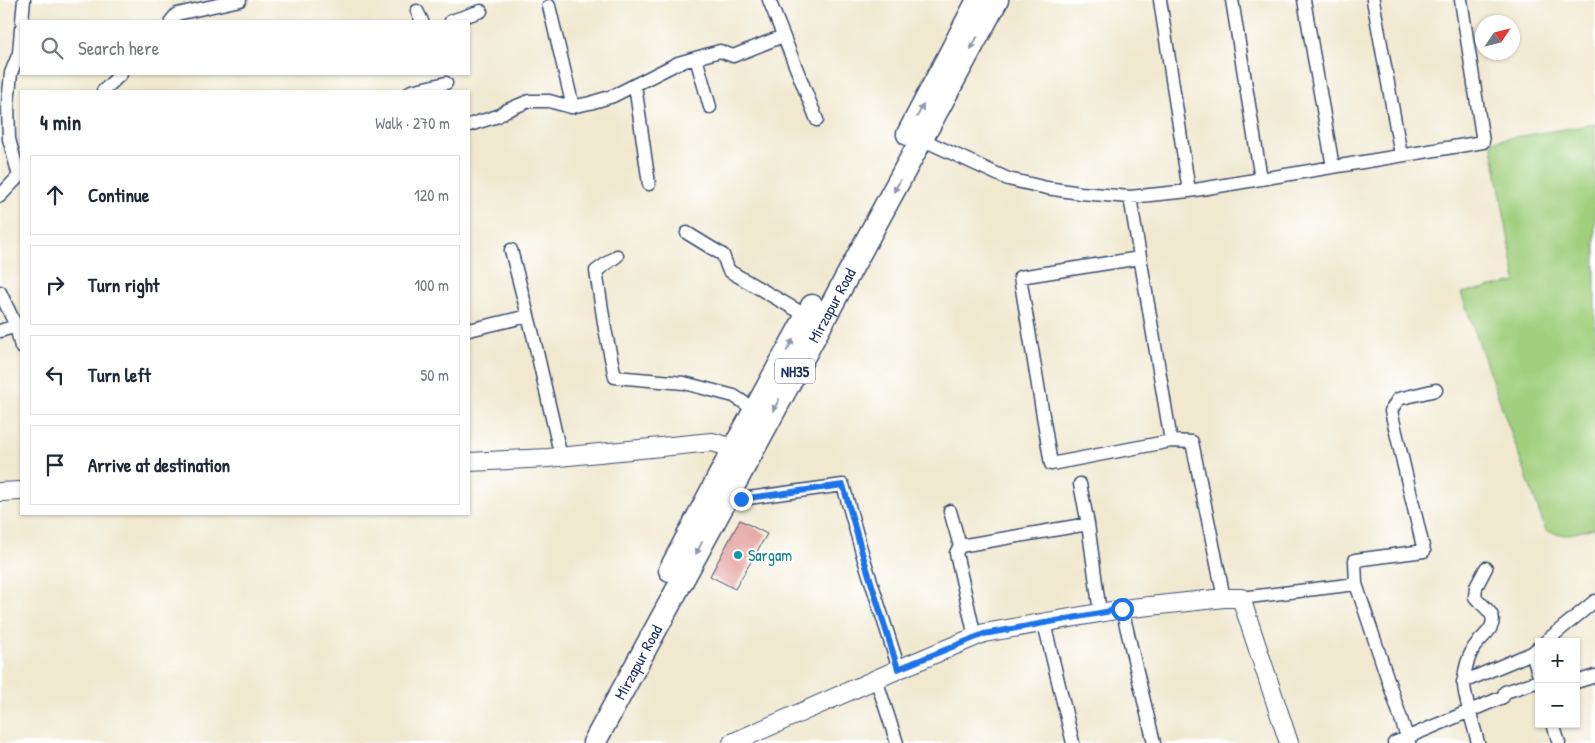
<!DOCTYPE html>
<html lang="en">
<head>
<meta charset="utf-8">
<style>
  body { margin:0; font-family:"Patrick Hand",sans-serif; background:#f2f2f3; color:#1f2937 }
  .controls { position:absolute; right:15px; bottom:15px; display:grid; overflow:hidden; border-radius:0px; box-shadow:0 1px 4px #0004 }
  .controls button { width:45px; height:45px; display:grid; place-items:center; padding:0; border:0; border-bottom:1px solid #e0e1e3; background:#fff; color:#1f2937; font:25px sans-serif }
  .compass { position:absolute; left:1475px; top:15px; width:45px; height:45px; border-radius:50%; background:#fff; box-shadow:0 1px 4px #0004; rotate:55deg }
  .stop { position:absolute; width:15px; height:15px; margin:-11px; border:4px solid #1a73e8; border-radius:50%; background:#fff }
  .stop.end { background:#1a73e8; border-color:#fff; box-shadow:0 1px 5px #0008 }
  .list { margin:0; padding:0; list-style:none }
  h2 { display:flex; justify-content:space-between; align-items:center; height:65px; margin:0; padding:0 20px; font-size:21px }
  h2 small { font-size:16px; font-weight:400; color:#747a83 }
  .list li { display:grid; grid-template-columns:32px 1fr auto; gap:15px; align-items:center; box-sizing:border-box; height:80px; margin:0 10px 10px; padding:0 10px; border:1px solid #e0e1e3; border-radius:0px }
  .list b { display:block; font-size:19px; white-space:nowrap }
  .list em { font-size:16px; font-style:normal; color:#747a83 }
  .icon { flex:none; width:28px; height:28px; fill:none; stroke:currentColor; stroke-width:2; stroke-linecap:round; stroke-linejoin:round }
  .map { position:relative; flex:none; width:1595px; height:743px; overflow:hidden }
  .search { position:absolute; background:#fff; box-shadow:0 1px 4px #0004; left:20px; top:20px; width:450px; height:55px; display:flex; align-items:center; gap:12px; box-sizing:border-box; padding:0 18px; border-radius:0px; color:#747a83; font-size:19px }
  .panel { position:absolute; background:#fff; box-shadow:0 1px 4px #0004; left:20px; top:90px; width:450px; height:425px; border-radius:0px }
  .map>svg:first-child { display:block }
  .green { fill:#a0cf7d; stroke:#5e7f6e }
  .building { fill:#df8e8d }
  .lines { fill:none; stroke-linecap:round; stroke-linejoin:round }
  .street-casing { stroke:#3b4b6f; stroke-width:15 }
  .secondary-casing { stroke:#3b4b6f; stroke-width:20 }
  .highway-casing { stroke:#3b4b6f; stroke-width:25 }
  .street { stroke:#fff; stroke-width:12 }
  .secondary { stroke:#fff; stroke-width:18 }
  .highway { stroke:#fff; stroke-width:22 }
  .oneway { fill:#8d97ae }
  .route { stroke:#1a73e8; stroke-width:6 }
  .culture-dot { fill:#0f9aa8; stroke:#fff; stroke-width:2 }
  .labels { text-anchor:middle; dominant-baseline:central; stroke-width:4; stroke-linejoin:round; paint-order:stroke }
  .shield { fill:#fff; stroke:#5f6d8e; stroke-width:1 }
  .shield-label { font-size:15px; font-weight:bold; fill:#1b2f5e }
  .street-label { font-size:16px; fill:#1b2f5e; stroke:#fff }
  .culture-label { font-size:16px; fill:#0d838f; stroke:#fff; text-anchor:start }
</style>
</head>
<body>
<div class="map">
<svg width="1595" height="743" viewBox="0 0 1595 743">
  <rect width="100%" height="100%" fill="#fff"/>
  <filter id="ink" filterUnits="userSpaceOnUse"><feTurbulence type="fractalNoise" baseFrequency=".02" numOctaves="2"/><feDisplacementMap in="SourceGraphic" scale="10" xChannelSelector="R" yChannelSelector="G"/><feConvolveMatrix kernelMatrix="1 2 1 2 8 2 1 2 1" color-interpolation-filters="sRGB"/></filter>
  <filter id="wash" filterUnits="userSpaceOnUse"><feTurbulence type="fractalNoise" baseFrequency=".0096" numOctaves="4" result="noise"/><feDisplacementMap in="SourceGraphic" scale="20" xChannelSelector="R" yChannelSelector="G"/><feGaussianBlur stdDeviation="1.12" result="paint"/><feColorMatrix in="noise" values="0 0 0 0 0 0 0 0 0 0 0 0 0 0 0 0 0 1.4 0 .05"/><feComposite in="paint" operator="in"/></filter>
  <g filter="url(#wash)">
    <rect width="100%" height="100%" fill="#f0e9d0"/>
    <path class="green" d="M1595,124V528L1565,535L1546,531L1461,293L1516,282L1491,141Z"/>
    <g id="blocks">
      <path class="building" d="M740,520L767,534L735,589L710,576Z"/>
    </g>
  </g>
  <g filter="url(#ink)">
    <use href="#blocks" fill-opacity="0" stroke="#3b4b6f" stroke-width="1"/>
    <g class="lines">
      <defs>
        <path id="street" d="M769,0L817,120
          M1160,0L1189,191
          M1232,0L1261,179
          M1304,0L1333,167
          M1373,0L1401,155
          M549,6L573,107
          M417,11L422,21
          M22,21L24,0
          M171,21L177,14L240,0
          M451,21L481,11
          M696,58L710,107
          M635,85L649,184
          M103,91L121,74
          M411,91L446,83
          M469,125L498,116L505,111L529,101H549L571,107L590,103L613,96L678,63L720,51L733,56L783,36
          M917,137L1008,179L1047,188L1080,193L1130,197L1189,191L1483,142L1461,0
          M0,196L19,176L9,139L8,104L11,73L19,53L21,29
          M1130,197L1171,441
          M687,233L723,255L728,269L731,272L807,316
          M511,250L534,339L561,457
          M617,256L596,271L605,329L615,377L684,383L734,396L755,410
          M1140,258L1020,277L1051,464L1171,441L1192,442L1224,598
          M0,292L16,326L21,347
          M469,330L528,316
          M0,331L16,326
          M1080,484L1088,524
          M726,492L741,499L843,485L863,556L899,669
          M950,511L960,546
          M1241,598L1356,584
          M1122,609L1154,743
          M1044,623L1073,743
          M975,637L956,553L960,546L1088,524L1100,613
          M1545,642L1595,601
          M1532,653L1539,676
          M876,679L897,743
          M1463,682L1532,653L1539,647
          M1576,682L1595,676
          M1553,724L1559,743
          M1394,743L1503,697L1505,692L1539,681
          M1409,743L1356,584L1355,560L1424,551L1391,411L1398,399L1436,390
          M1478,743C1475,729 1462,691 1464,679C1465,669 1468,658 1473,649C1478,639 1499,628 1491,614C1487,608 1480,603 1475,597L1476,587L1486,568"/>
        <path id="secondary" d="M469,462L548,458L712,442L734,448
          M0,492L21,491
          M732,743L899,669L984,633L1122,609L1224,598H1241L1289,743"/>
        <g id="highway">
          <path d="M908,134L978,0"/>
          <path d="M670,570L734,448L812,306"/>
          <path id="s1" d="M594,743L997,0"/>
        </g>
      </defs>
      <use href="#street" class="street-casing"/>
      <use href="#secondary" class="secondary-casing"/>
      <use href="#highway" class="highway-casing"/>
      <use href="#street" class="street"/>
      <use href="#secondary" class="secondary"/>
      <use href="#highway" class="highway"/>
    </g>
    <defs><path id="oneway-solid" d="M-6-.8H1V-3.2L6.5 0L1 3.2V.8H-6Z" transform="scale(1.25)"/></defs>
    <g class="oneway">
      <use href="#oneway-solid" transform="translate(974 43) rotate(118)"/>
      <use href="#oneway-solid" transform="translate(920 111) rotate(-62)"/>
      <use href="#oneway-solid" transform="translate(897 186) rotate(119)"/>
      <use href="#oneway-solid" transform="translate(790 345) rotate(-61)"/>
      <use href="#oneway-solid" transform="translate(776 405) rotate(118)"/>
      <use href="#oneway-solid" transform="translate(699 548) rotate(118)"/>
    </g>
  </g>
  <g class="lines" filter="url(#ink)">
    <path class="route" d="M741,499L843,485L863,556L898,669L984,634L1122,609"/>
  </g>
  <circle class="culture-dot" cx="738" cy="555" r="5"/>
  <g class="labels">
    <rect class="shield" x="775" y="358.5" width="40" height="25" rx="4"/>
    <g class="shield-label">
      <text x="795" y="371">NH35</text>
    </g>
    <g class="street-label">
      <text stroke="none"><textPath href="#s1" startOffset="498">Mirzapur Road</textPath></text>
      <text stroke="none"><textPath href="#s1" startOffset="92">Mirzapur Road</textPath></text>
    </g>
    <g class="culture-label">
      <text x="748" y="555">Sargam</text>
    </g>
  </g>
</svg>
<div class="controls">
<button>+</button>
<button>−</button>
</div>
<svg class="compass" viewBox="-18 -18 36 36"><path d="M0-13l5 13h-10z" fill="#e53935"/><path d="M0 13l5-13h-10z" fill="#747a83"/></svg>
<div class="stop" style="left:1122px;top:609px"></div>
<div class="stop end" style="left:741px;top:499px"></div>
<div class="search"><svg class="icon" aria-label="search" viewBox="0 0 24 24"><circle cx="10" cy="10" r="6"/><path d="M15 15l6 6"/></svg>Search here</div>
<section class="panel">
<h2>4 min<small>Walk · 270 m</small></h2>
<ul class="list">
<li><svg class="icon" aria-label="ahead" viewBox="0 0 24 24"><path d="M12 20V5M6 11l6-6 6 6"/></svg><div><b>Continue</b></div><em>120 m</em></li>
<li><svg class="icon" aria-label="right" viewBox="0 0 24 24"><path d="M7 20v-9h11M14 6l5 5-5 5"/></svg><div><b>Turn right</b></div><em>100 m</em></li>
<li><svg class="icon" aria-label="left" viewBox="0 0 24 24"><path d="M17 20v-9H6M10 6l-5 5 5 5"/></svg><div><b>Turn left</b></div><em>50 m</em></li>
<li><svg class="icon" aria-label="arrive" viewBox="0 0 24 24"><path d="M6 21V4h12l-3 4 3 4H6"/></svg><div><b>Arrive at destination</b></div></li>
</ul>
</section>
</div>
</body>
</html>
